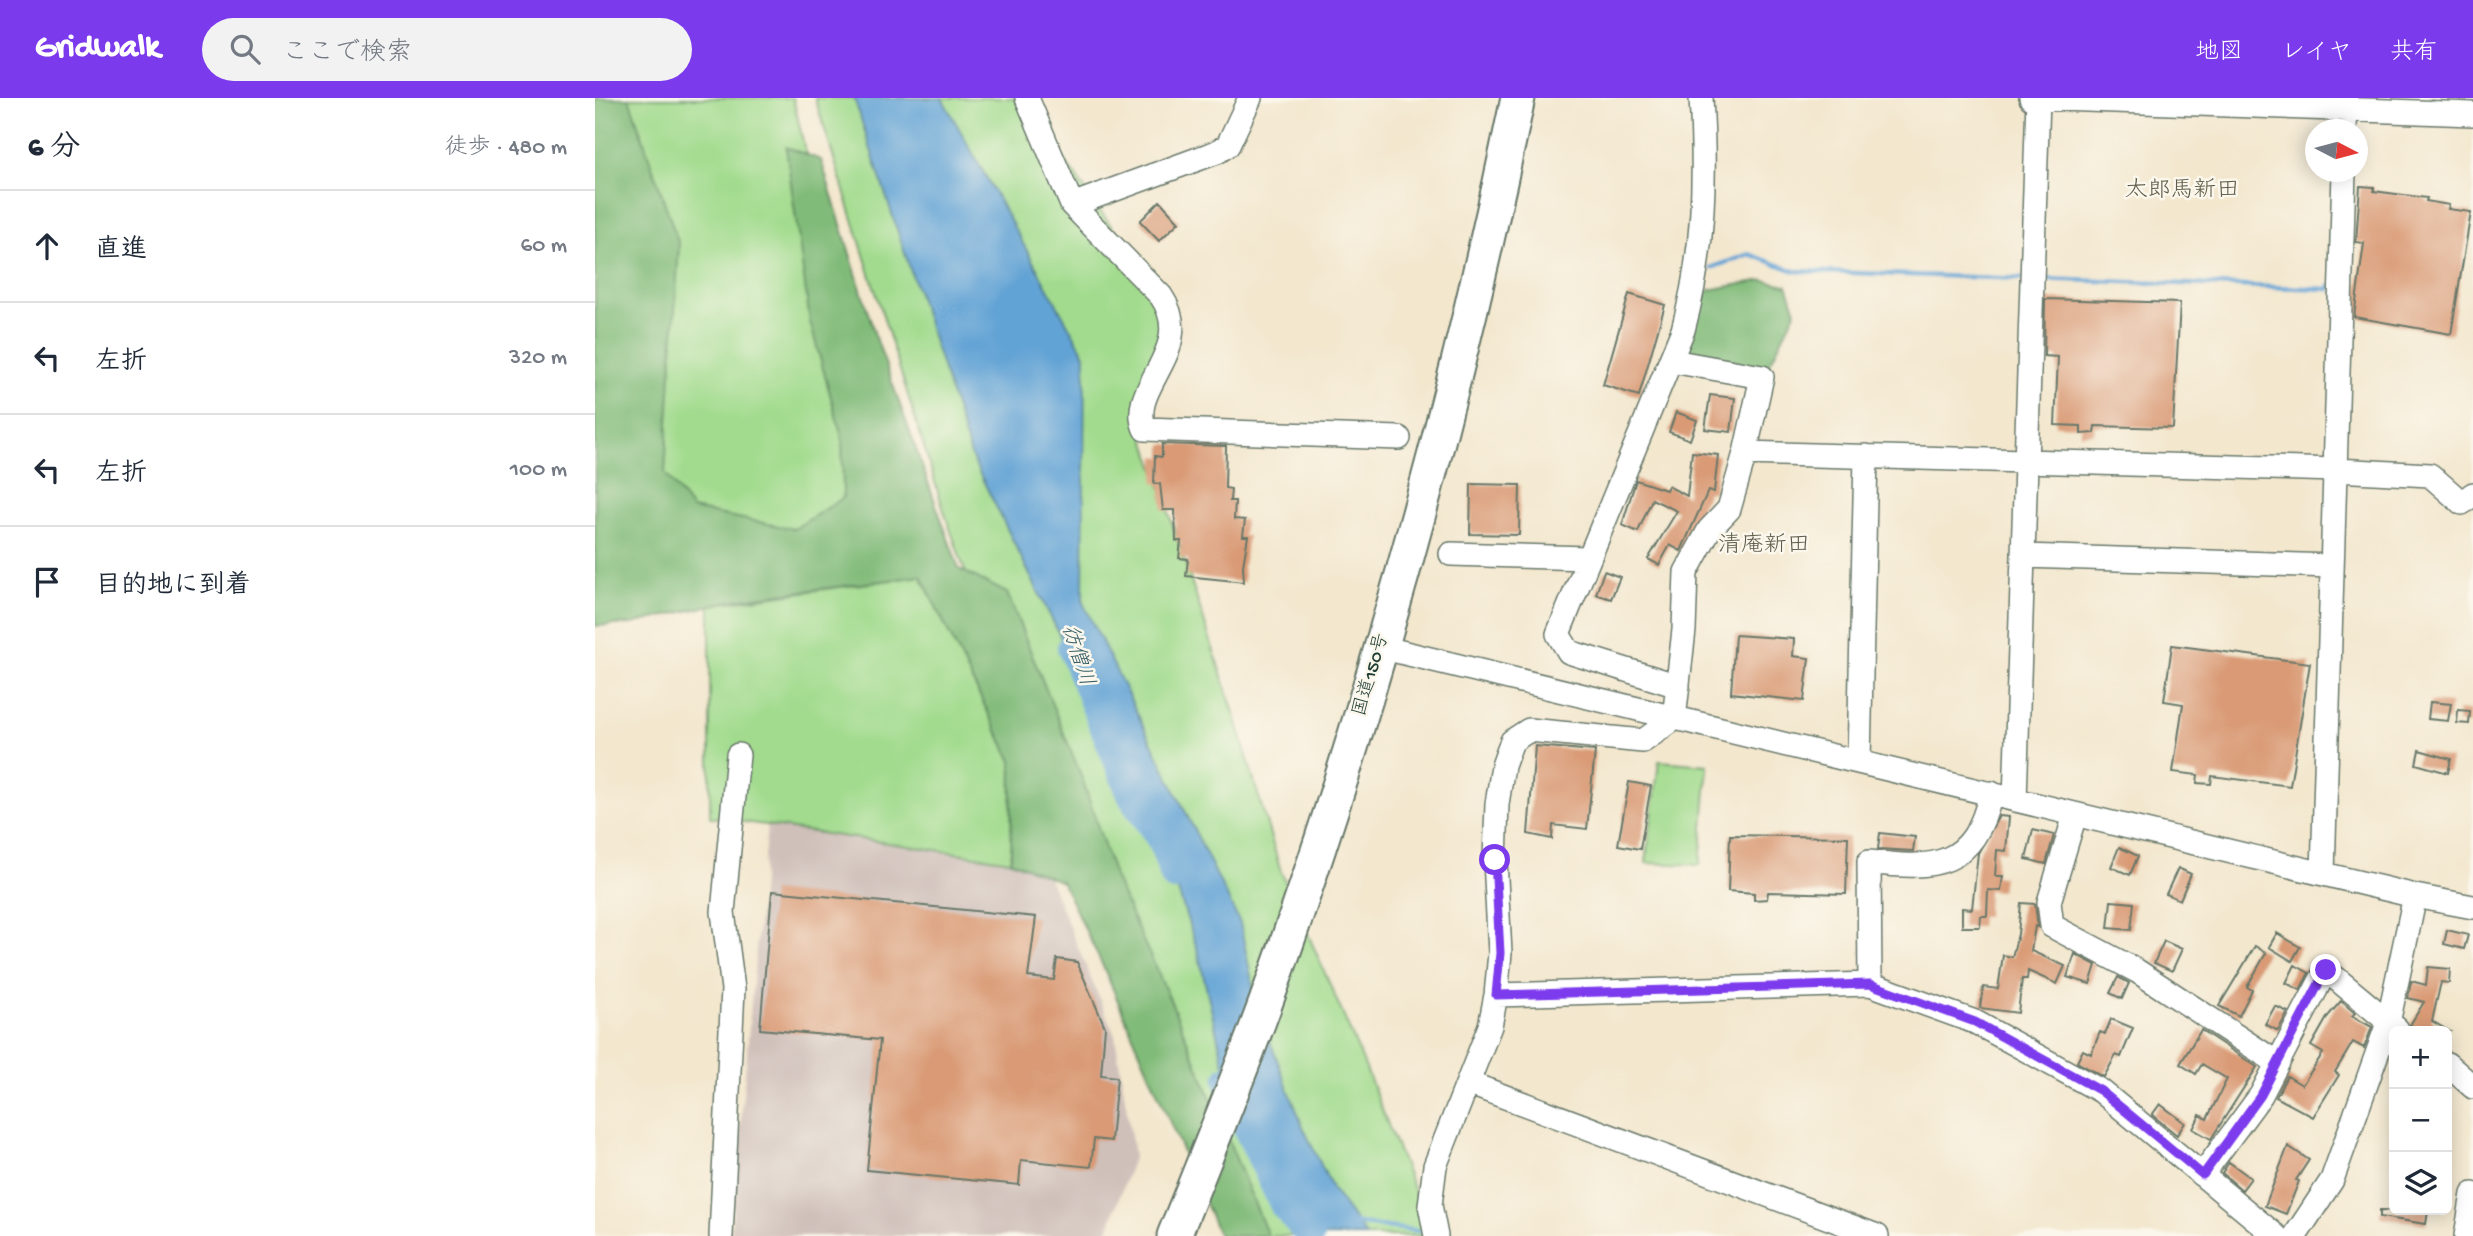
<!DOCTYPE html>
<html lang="ja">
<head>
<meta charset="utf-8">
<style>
  body { margin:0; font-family:"Gochi Hand","Klee One",sans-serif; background:#f2f2f3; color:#1f2937 }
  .controls { position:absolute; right:21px; bottom:21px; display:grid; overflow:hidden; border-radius:10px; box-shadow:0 4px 18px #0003 }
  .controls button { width:63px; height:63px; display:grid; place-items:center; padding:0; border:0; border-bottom:2px solid #e0e1e3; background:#fff; color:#1f2937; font:35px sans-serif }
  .compass { position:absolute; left:1710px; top:21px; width:63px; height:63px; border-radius:50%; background:#fff; box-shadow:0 4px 18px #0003; rotate:96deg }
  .stop { position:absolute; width:21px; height:21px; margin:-16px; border:5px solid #7c3aed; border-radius:50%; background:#fff }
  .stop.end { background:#7c3aed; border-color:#fff; box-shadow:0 2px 7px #0008 }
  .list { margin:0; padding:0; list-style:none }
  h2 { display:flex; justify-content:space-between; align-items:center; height:91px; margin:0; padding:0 28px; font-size:30px }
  h2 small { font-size:23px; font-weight:400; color:#747a83 }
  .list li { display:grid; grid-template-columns:46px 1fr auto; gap:21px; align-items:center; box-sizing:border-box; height:112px; padding:0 28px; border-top:2px solid #e0e1e3 }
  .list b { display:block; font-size:26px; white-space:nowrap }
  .list em { font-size:23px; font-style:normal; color:#747a83 }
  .icon { flex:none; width:38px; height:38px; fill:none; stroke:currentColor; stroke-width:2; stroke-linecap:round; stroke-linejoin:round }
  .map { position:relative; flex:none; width:1878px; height:1138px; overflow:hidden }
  header { display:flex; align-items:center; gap:42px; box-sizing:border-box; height:98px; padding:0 35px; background:#7c3aed; color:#fff }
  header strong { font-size:33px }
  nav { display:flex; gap:38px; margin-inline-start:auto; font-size:24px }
  .search { width:490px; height:63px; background:#f2f2f3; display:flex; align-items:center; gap:18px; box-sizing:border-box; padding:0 24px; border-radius:38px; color:#747a83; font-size:26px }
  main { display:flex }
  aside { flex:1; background:#fff }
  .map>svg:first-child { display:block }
  .industrial { fill:#cfc0ba }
  .green { fill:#a2db8e; stroke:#608c61; stroke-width:2 }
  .forest { fill:#81bb79; stroke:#507c56; stroke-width:2 }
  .water { fill:#62a3d5; stroke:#407084; stroke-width:2 }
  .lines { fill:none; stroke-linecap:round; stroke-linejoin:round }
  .stream { stroke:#62a3d5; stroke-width:4.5 }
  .river { stroke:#62a3d5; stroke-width:28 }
  .building { fill:#d99a74 }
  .minor-casing { stroke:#69786a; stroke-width:26 }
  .highway-casing { stroke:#69786a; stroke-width:37 }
  .minor { stroke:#fff; stroke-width:23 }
  .highway { stroke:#fff; stroke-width:33 }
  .route { stroke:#7c3aed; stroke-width:9 }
  .labels { text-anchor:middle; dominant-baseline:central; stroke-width:5; stroke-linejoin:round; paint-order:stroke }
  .street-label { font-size:19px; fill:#1f3d34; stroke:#fbf7ec }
  .water-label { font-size:21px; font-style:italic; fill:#335c64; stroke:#fbf7ec }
  .quarter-label { font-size:23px; fill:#605e4a; stroke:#fbf7ec }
</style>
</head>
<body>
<header>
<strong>Gridwalk</strong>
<div class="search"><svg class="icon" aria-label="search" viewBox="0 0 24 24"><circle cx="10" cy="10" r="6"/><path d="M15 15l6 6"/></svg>ここで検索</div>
<nav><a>地図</a><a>レイヤ</a><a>共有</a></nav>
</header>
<main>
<aside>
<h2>6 分<small>徒歩 · 480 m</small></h2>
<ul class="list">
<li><svg class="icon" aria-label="ahead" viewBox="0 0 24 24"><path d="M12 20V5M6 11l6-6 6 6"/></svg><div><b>直進</b></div><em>60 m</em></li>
<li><svg class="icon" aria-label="left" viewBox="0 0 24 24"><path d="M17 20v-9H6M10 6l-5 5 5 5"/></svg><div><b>左折</b></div><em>320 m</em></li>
<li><svg class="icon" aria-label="left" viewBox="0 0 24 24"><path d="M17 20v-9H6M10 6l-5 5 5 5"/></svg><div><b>左折</b></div><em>100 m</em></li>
<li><svg class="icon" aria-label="arrive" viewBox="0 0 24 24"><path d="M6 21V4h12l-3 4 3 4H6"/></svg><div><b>目的地に到着</b></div></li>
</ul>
</aside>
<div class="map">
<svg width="1878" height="1138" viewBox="0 0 1878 1138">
  <rect width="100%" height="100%" fill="#fbf7ec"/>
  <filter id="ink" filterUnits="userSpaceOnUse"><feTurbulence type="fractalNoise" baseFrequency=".0143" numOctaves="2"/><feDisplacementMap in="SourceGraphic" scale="14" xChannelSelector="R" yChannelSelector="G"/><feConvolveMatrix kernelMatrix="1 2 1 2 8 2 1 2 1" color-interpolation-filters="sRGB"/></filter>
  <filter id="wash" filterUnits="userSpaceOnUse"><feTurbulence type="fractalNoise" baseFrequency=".00686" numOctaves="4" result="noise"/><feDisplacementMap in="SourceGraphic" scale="28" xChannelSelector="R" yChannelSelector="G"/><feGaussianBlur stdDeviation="1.57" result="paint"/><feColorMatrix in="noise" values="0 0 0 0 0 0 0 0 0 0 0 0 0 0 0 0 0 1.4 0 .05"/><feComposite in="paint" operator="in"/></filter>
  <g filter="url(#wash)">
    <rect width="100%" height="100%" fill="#f3e7ce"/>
    <path class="industrial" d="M172,726L444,756L520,938L539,1057L511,1138H186L136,1135Z"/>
    <path class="green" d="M0,0H198L304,459L121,506L326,478L417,663L416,763L115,719V507L81,515Z
      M220,0H434L443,25L575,211L548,335L639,615L686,774L765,956L837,1138H633L508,868L350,416Z
      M1064,663L1113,667L1105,767L1051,765Z"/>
    <path class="forest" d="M0,0H34L84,147L70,375L97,411L199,431L248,400L247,339L215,224L191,49L226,62L280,237L364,471L412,495L487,680L520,781L577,906L673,1138H624L508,868L467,784L416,763L417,663L326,478L139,502L37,526L0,528Z
      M1168,182L1192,187L1201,213L1173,269L1132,273L1077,263L1088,232L1114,192Z"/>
    <path class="water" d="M259,0H347L490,257L488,505L645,825L663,912L708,1029L738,1092L771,1138H719L636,997L603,854L567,744L377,360Z"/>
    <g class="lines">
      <path class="stream" d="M1116,170L1154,156L1200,173L1432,181
        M1444,181L1735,191V187
        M698,1119L711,1120
        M758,1125L833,1134
        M849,1136L859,1138"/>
      <path class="river" d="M476,549L537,699L567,744L579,779
        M633,981L636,997L689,1108L715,1138"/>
    </g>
    <g id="blocks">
      <path class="building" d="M1765,88L1779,89V93L1832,100L1831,103L1854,107L1853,111L1876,114L1856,236L1759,219L1769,145L1761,144Z
        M565,103L584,124L564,143L545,123Z
        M1034,196L1070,207L1044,298L1008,287Z
        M1450,201L1585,205L1578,330L1500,328L1499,335L1486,336V328L1460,327L1463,259L1449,258Z
        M1115,297L1140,300L1136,334L1110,331Z
        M1081,314L1102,322L1095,342L1074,334Z
        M567,346L631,348L630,390L636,391L635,403H640L639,421L650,422L648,438H653L648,468L649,484L591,478L593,461L584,460L586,443H581L580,412H568L565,386L559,385L560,358L567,359Z
        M1097,354L1123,357L1119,394L1113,393L1086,453L1075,447L1064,467L1053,461L1082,413L1057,401L1043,434L1027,427L1041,382L1071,392L1073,388L1092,398Z
        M876,386L925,387L924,437L875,436Z
        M1009,473L1025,479L1016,501L1001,496Z
        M1140,537L1199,541L1198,558L1214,560L1209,603L1136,595Z
        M1577,547L1715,565L1695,688L1617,678L1616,686L1602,685L1603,677L1578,674L1588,606L1569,603Z
        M1835,604L1856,606L1853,623L1833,621Z
        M1863,612L1875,613L1874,626L1862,625Z
        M940,648L1000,653L992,731L958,727L957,741L933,736Z
        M1824,652L1856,661L1853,675L1821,666Z
        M1034,684L1056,688L1045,751L1023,747Z
        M1404,718L1414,719L1411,753L1402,752L1400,778H1408L1406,793L1393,792L1392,818H1386L1385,829H1367V810L1377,811L1383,755Z
        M1438,732L1459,737L1451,766L1431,761Z
        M1285,735L1320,739L1318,753L1283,751Z
        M1135,737L1253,739L1251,796L1173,794L1172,801L1159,802V795L1133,793Z
        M1524,749L1543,758L1535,777L1516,769Z
        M1583,770L1596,776L1585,802L1571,796Z
        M177,793L441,819L433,879L459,882L462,861L482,864L510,929L506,977L522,979L516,1043L499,1041L496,1069L426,1062L424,1087L272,1072L285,942L165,931Z
        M1516,803L1539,805L1536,832L1513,830Z
        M1426,805L1440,806L1443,829L1440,828L1436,853L1470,868L1462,886L1433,873L1432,881H1427L1423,915L1385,910L1388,889L1403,891L1408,857L1417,859L1423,836Z
        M1852,832L1873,837L1869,851L1849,846Z
        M1682,835L1705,849L1697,863L1674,849Z
        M1569,843L1587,851L1577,873L1559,865Z
        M1660,848L1671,855L1652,889L1657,892L1644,918L1624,908Z
        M1480,856L1501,867L1495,886L1472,879Z
        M1700,867L1714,875L1705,892L1691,885Z
        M1833,869L1855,871L1854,885L1846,884L1837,923L1854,933H1826L1815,927L1829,904L1813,900L1816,883L1831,887Z
        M1523,879L1534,885L1527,901L1515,895Z
        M1746,903L1760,915L1757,918L1777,929L1769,950L1758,944L1740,974L1744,977L1718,1019L1681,999L1692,978L1707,987L1728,955L1716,948L1733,918Z
        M1680,908L1693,914L1683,933L1670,926Z
        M1516,921L1538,930L1526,959L1521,957L1509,979L1482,964L1488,952L1496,956L1505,934L1510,936Z
        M1606,932L1662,969L1616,1041L1598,1031L1605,1017L1612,1021L1632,981L1607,966L1601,976L1585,966Z
        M1565,1006L1590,1025L1582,1037L1557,1017Z
        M1693,1048L1714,1062L1701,1082L1704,1083L1691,1116L1670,1108Z
        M1634,1064L1656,1080L1647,1092L1627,1075Z
        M1785,1112L1833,1113L1831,1126L1785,1119Z"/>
    </g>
  </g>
  <g filter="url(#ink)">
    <use href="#blocks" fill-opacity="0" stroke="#69786a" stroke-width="2"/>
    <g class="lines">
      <defs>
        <path id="minor" d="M432,0L477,107L566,198C603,252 531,289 550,331L804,340
          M1436,0L1878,16
          M1750,32L1751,0
          M477,107L622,54L633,47L655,0
          M1150,355L1741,372L1835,377L1867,405L1878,396
          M856,456L993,460
          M1429,458L1737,468
          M785,549L1820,798L1878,809
          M1083,588L974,554L963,536L1088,232C1109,155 1111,80 1106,0
          M1264,663L1271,358
          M1420,702L1443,0
          M1480,717L1454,804L1457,828L1542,873L1681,964
          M1728,775L1749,74
          M1275,886L1274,764C1340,772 1379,770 1396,695
          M901,897L1275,886L1380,924L1506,993L1681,1138
          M1852,966L1878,989
          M873,985L1282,1138
          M1607,1077L1666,997L1731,872L1802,931
          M126,1138L138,891L128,814L143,657
          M841,1138L835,1107L840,1068L895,928L901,897L905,855L900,762L902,706L908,668L917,643L934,632L1048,643L1079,621L1089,532L1091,474L1114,432L1134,411L1150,355L1167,279L1077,263
          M1700,1138L1737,1082L1793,925L1820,798
          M1871,1138L1878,1096"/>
        <path id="highway" d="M579,1138C617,1044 656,949 689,853C786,575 863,289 923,0"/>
      </defs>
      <use href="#minor" class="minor-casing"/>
      <use href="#highway" class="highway-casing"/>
      <use href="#minor" class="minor"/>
      <use href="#highway" class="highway"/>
    </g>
  </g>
  <g class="lines" filter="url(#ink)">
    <path class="route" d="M900,762L905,855L901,897L1275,886L1380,924L1506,993L1608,1077L1666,997L1731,872"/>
  </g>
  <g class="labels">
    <g class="street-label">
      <text transform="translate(777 577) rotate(-74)">国道150号</text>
    </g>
    <g class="water-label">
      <text transform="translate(481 558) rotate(72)">彷僧川</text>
    </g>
    <g class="quarter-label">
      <text x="1587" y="93">太郎馬新田</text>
      <text x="1169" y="448">清庵新田</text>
    </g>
  </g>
</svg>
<div class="controls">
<button>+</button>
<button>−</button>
<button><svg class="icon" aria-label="layers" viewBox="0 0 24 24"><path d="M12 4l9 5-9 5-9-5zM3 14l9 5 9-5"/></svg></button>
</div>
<svg class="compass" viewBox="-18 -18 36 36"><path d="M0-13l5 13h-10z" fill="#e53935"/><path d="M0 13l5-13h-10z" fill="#747a83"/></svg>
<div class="stop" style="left:900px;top:762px"></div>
<div class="stop end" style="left:1731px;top:872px"></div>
</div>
</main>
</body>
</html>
